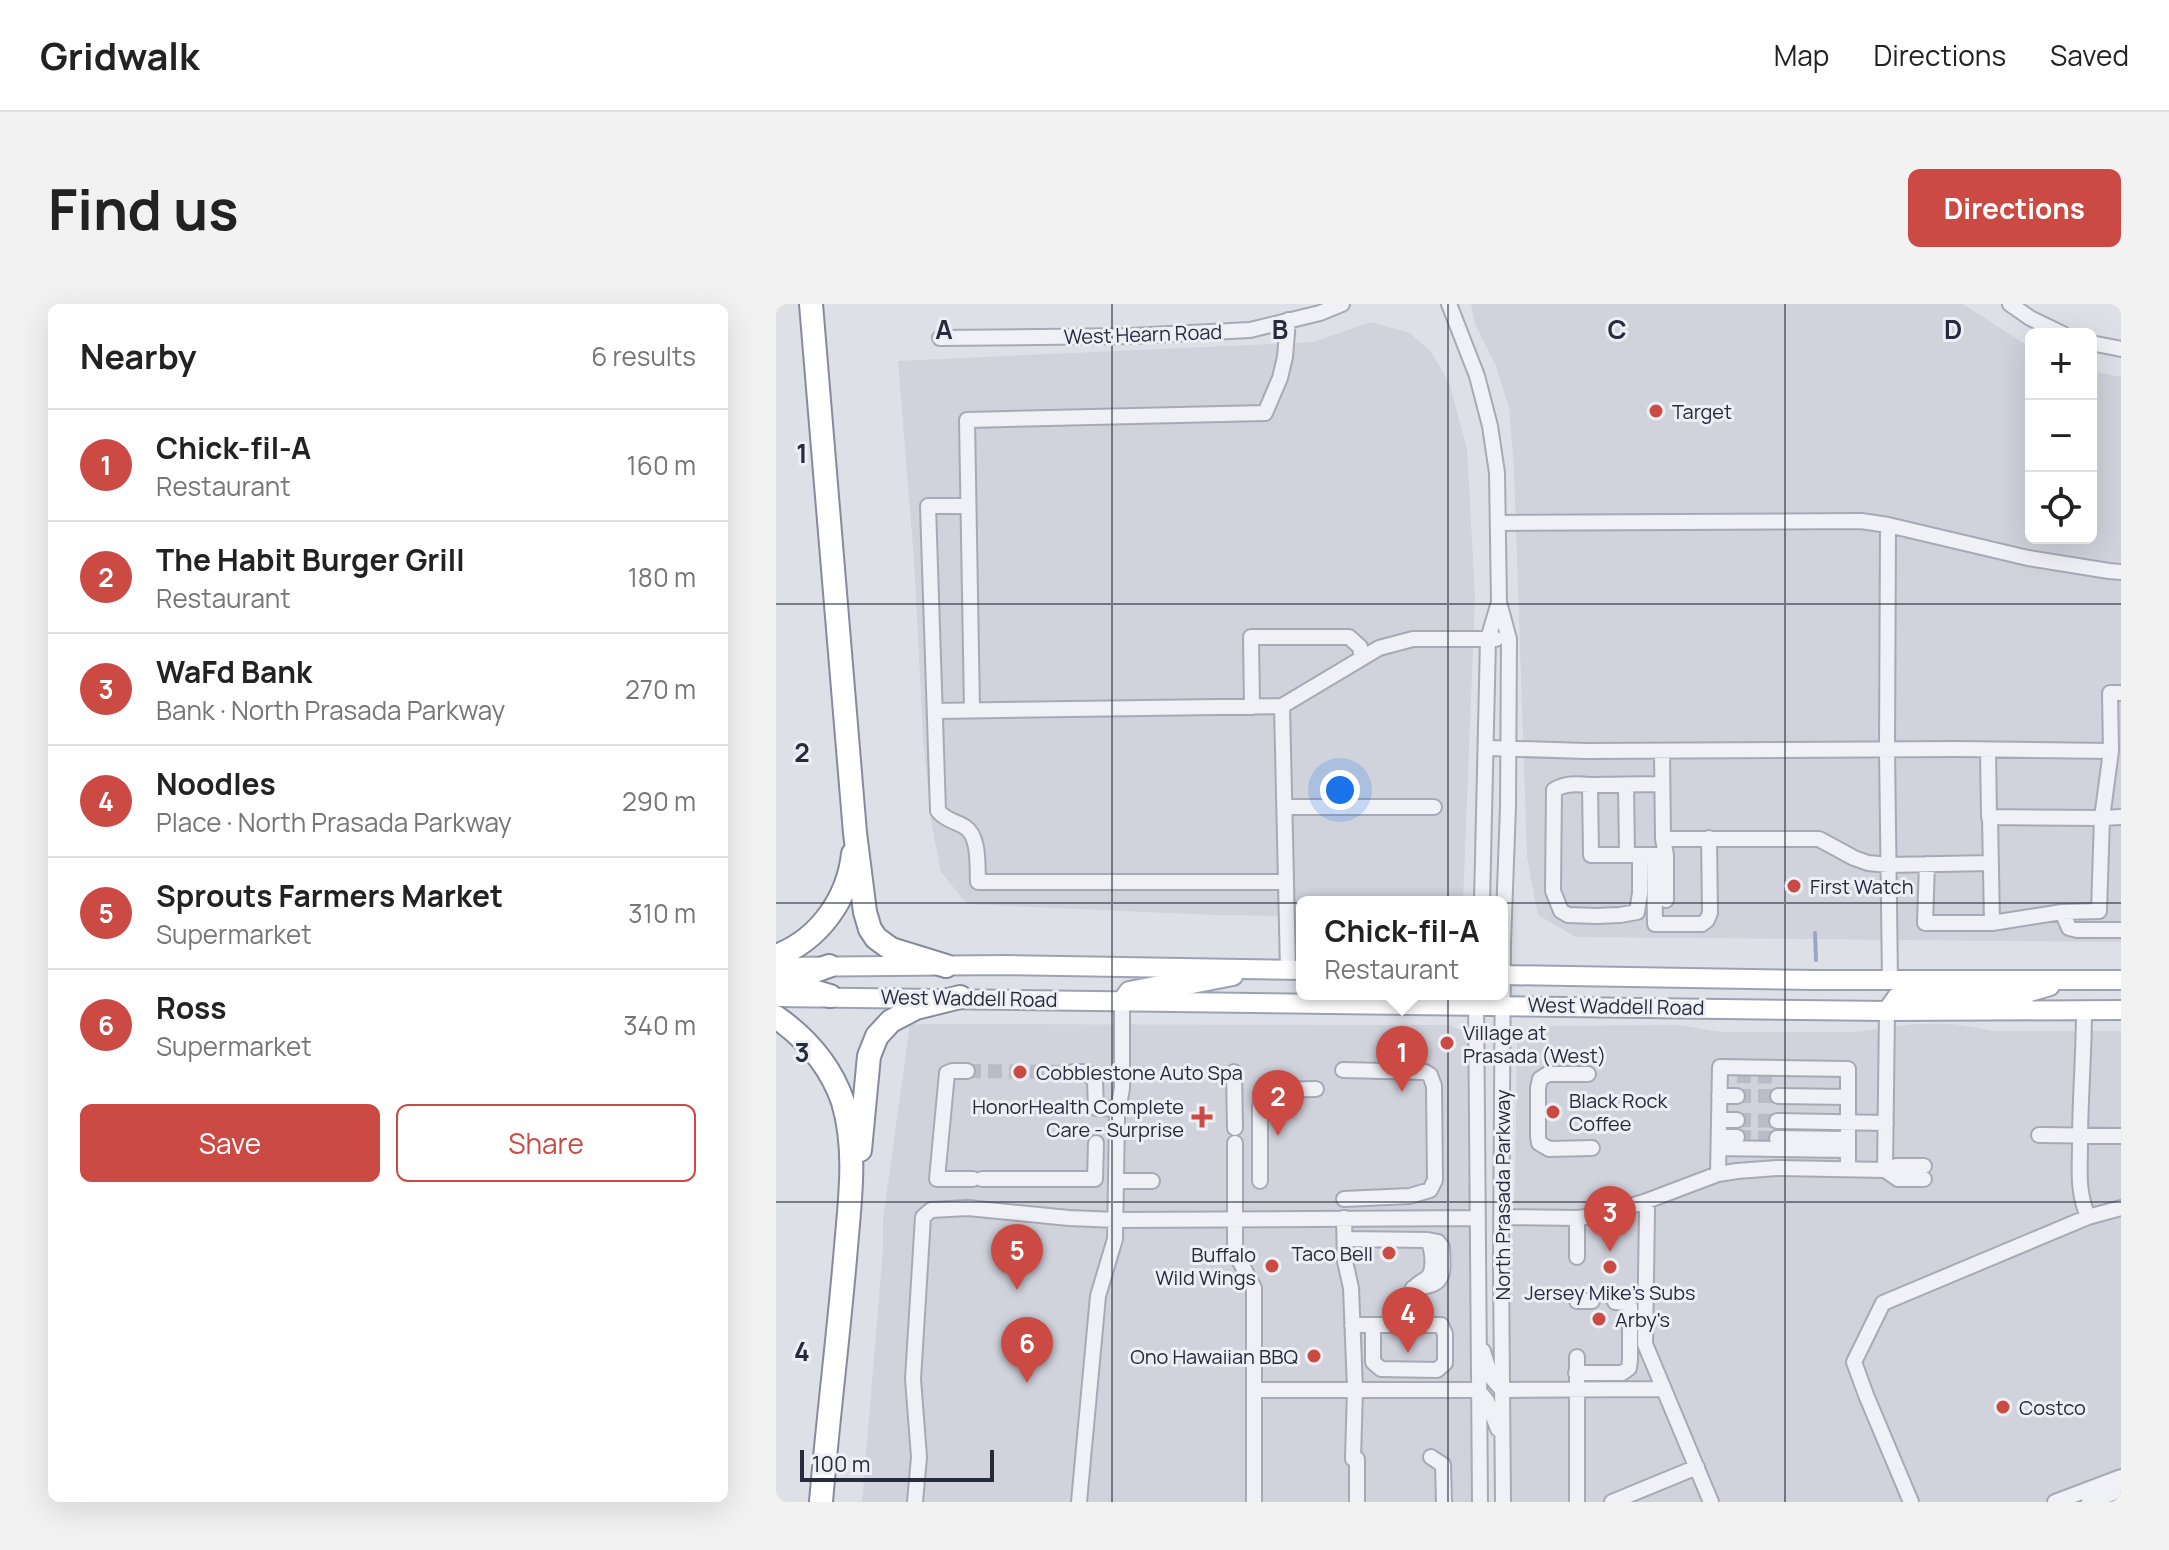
<!DOCTYPE html>
<html lang="en">
<head>
<meta charset="utf-8">
<style>
  body { margin:0; font-family:Manrope,sans-serif; background:#f2f2f2; color:#222 }
  .controls { position:absolute; right:24px; top:24px; display:grid; overflow:hidden; border-radius:12px; box-shadow:0 8px 32px #0002 }
  .controls button { width:72px; height:72px; display:grid; place-items:center; padding:0; border:0; border-bottom:2px solid #e0e0e0; background:#fff; color:#222; font:40px sans-serif }
  .scale { position:absolute; left:24px; bottom:20px; width:194px; box-sizing:border-box; padding-left:8px; border:4px solid #272b3e; border-top:0; font-size:22px; line-height:28px; white-space:nowrap; color:#272b3e; -webkit-text-stroke:6px #edeff5; paint-order:stroke }
  .you { position:absolute; left:564px; top:486px; width:28px; height:28px; margin:-20px; border:6px solid #fff; border-radius:50%; background:#1a73e8; box-shadow:0 0 0 12px #1a73e833 }
  .badge { display:grid; place-items:center; width:52px; height:52px; border-radius:50%; background:#cb4b44; color:#fff; font-size:26px; font-weight:700 }
  .pin { position:absolute; translate:-50% -66px; filter:drop-shadow(0 2px 4px #0008) }
  .pin::after { content:''; position:absolute; top:42px; width:28px; height:24px; background:inherit; clip-path:polygon(0 0,100% 0,50% 100%) }
  .popup { position:absolute; left:520px; top:592px; width:212px; height:104px; box-sizing:border-box; display:grid; place-content:center; border-radius:12px; background:#fff; filter:drop-shadow(0 2px 6px #0005); font-size:26px; white-space:nowrap; color:#767676 }
  .popup b { font-size:30px; color:#222 }
  .popup::after { content:''; position:absolute; left:50%; top:100%; margin-left:-16px; border:16px solid transparent; border-top-color:#fff }
  .list { margin:0; padding:0; list-style:none }
  h2 { display:flex; justify-content:space-between; align-items:center; height:104px; margin:0; padding:0 32px; font-size:34px }
  h2 small { font-size:26px; font-weight:400; color:#767676 }
  .list li { display:grid; grid-template-columns:52px 1fr auto; gap:24px; align-items:center; box-sizing:border-box; height:112px; padding:0 32px; border-top:2px solid #e0e0e0 }
  .list b { display:block; font-size:30px; white-space:nowrap }
  .list p { margin:0; font-size:26px; white-space:nowrap; color:#767676 }
  .list em { font-size:26px; font-style:normal; color:#767676 }
  .actions { display:flex; gap:16px; padding:24px 32px }
  .actions a { flex:1; padding:18px 0; border:2px solid #cb4b44; border-radius:12px; text-align:center; font-size:28px; color:#cb4b44 }
  .actions .main { background:#cb4b44; color:#fff }
  .icon { flex:none; width:44px; height:44px; fill:none; stroke:currentColor; stroke-width:2; stroke-linecap:round; stroke-linejoin:round }
  .map { position:relative; flex:none; width:1345px; height:1198px; overflow:hidden; border-radius:12px }
  header { display:flex; align-items:center; gap:48px; box-sizing:border-box; height:112px; padding:0 40px; background:#fff; border-bottom:2px solid #e0e0e0 }
  header strong { font-size:38px }
  nav { display:flex; gap:44px; margin-inline-start:auto; font-size:28px }
  .intro { display:flex; align-items:center; justify-content:space-between; box-sizing:border-box; height:192px; padding:0 48px }
  h1 { margin:0; font-size:56px }
  .button { padding:20px 36px; border-radius:12px; background:#cb4b44; color:#fff; font-size:28px; font-weight:700 }
  main { display:flex; gap:48px; padding:0 48px }
  aside { flex:1; background:#fff; border-radius:12px; box-shadow:0 8px 32px #0002 }
  .map>svg:first-child { display:block }
  .built { fill:#d0d2dc }
  .lines { fill:none; stroke-linecap:round; stroke-linejoin:round }
  .stream { stroke:#99a6c7; stroke-width:4 }
  .minor-tunnel { stroke:#b9bcc5; stroke-width:14; stroke-dasharray:14 7; stroke-linecap:butt }
  .minor-casing { stroke:#a7aab4; stroke-width:18 }
  .major-casing { stroke:#9da2b3; stroke-width:22 }
  .highway-casing { stroke:#868a9d; stroke-width:26 }
  .minor { stroke:#f0f1f6; stroke-width:14 }
  .major { stroke:#fff; stroke-width:18 }
  .highway { stroke:#fff; stroke-width:22 }
  .grid { fill:none; stroke:#272b3e; stroke-width:2; stroke-opacity:0.55 }
  .poi-dot { fill:#cb4b44; stroke:#edeff5; stroke-width:3 }
  .labels { text-anchor:middle; dominant-baseline:central; stroke-width:6; stroke-linejoin:round; paint-order:stroke }
  .street-label { font-size:20px; fill:#272b3e; stroke:#edeff5 }
  .poi-label { font-size:20px; fill:#272b3e; stroke:#edeff5; text-anchor:start }
  .grid-label { font-size:26px; text-anchor:middle; font-weight:bold; fill:#272b3e; stroke:#edeff5; stroke-width:6; stroke-linejoin:round; paint-order:stroke }
</style>
</head>
<body>
<header>
<strong>Gridwalk</strong>
<nav><a>Map</a><a>Directions</a><a>Saved</a></nav>
</header>
<div class="intro"><h1>Find us</h1><a class="button">Directions</a></div>
<main>
<aside>
<h2>Nearby<small>6 results</small></h2>
<ul class="list">
<li><span class="badge">1</span><div><b>Chick-fil-A</b><p>Restaurant</p></div><em>160 m</em></li>
<li><span class="badge">2</span><div><b>The Habit Burger Grill</b><p>Restaurant</p></div><em>180 m</em></li>
<li><span class="badge">3</span><div><b>WaFd Bank</b><p>Bank · North Prasada Parkway</p></div><em>270 m</em></li>
<li><span class="badge">4</span><div><b>Noodles</b><p>Place · North Prasada Parkway</p></div><em>290 m</em></li>
<li><span class="badge">5</span><div><b>Sprouts Farmers Market</b><p>Supermarket</p></div><em>310 m</em></li>
<li><span class="badge">6</span><div><b>Ross</b><p>Supermarket</p></div><em>340 m</em></li>
</ul>
<div class="actions"><a class="main">Save</a><a>Share</a></div>
</aside>
<div class="map">
<svg width="1345" height="1198" viewBox="0 0 1345 1198">
  <rect width="100%" height="100%" fill="#dee0e7"/>
  <path class="built" d="M695,0H1187L1255,44V234H1315V67L1345,73V638L800,633L762,611L751,553L738,164L733,104L720,62L699,20Z
    M595,18L634,29L655,48L673,78L691,145L699,292L687,598H526V612L440,611L191,600L165,568L155,517L147,431L138,255L122,57L538,38Z
    M134,720L673,721L685,726L690,731L694,743L695,1198H86L107,945V916Z
    M1137,720H1178L1219,727H1345V1168L1267,1198H734V976L739,881L741,739L742,732L745,727L758,722L901,721L946,728H1081Z"/>
  <g class="lines">
    <path class="stream" d="M1039,629L1040,656"/>
    <path class="minor-tunnel" d="M191,767L297,768
      M961,772L1002,773
      M961,792H1002
      M961,816L1001,817
      M961,833L1001,834"/>
    <defs>
      <path id="minor" d="M673,0L701,72L714,122L721,169L723,298L733,335L732,503L727,639L725,960L727,1198
        M1234,0L1254,14L1287,30
        M164,34L355,32L474,26L544,9L566,0
        M1315,39L1345,45
        M192,202H152L162,507C172,518 178,516 189,523C204,533 201,562 202,578H510
        M723,219L1085,217L1112,221
        M506,402L603,344L637,335H720
        M476,403L475,333H573L584,343L586,354
        M196,406L191,116L489,109L504,74L509,53L512,16
        M159,407L506,402L512,666
        M711,444L810,447L1182,445L1335,447
        M1212,446L1213,513L1326,514L1335,447L1334,389H1345
        M886,447L887,535H1043L1078,554L1092,559L1113,561L1214,559
        M885,480L814,481L815,551H890L887,535
        M814,481C801,480 789,479 778,486L777,587L785,607L792,611L820,612L844,611L861,608L864,589V551
        M850,481L851,551
        M508,503H658
        M1214,513L1216,619L1286,608L1323,607L1326,514L1345,513
        M878,552L879,620H926L931,616L934,609L933,534
        M1151,560L1149,619H1216
        M890,596V551
        M706,598L712,335L723,298
        M1286,608L1293,624L1301,626H1344
        M1114,676L1111,446L1112,221L1252,254L1333,267L1345,268
        M700,690L704,1198
        M1308,706C1308,751 1304,794 1304,839C1304,868 1301,886 1312,913
        M567,766L649,768L654,771L658,782L659,876L654,886L634,892L568,895
        M191,767H176L171,769L161,875H197
        M297,768H311L319,777L320,804L342,805
        M458,768L459,824
        M812,770H772L764,775L762,784V832L763,839L773,845L816,844
        M943,792H961
        M1002,792L1072,793
        M943,816H961
        M1001,817L1110,819
        M1263,831L1345,832
        M943,833H961
        M1001,834L1072,835
        M459,839V948L478,984V1198
        M943,844L1072,846
        M1109,866L1111,707
        M1109,866L1122,875H1148
        M942,870L944,763L1072,765V865
        M206,875H319L320,839
        M340,877H376
        M484,877V803L489,789L495,786L540,785
        M868,898L871,906L869,1040L935,1198
        M725,913L801,914L821,912L868,898L942,870L961,867L1001,864L1109,866L1121,862H1148
        M568,914L569,957L575,984L579,1085L577,1155
        M801,914V953
        M569,935L652,936L662,938L666,943C667,973 670,981 637,984
        M641,981C643,979 651,975 653,972C659,963 656,944 652,936
        M801,997H816
        M576,1021H665L669,1030V1059L661,1066L605,1065L597,1058V1021
        M707,1047L715,1073L726,1086L888,1085
        M801,1053V1198
        M800,1069H846L853,1064L854,1056V1002L851,999L839,998
        M479,1086H702L711,1097L722,1125
        M655,1153L667,1161L668,1198
        M581,1155V1198
        M139,1198L143,1153L137,1075L147,913L155,906L192,904L293,914L341,916L702,914
        M303,1198L322,992L339,935L341,813L346,784V697
        M836,1198L921,1163
        M1135,1198L1090,1091L1078,1058L1107,999L1312,913L1345,904
        M1279,1198L1345,1173
        M1313,1198L1345,1186"/>
      <path id="major" d="M0,663L230,661L526,666
        M726,671L1040,676H1345
        M0,693L1111,707L1345,706
        M346,697L353,687L379,682L416,680L457,672
        M1111,707L1121,693L1128,690H1247L1274,682"/>
      <path id="highway" d="M35,0L79,529L89,608L94,625L100,634L115,645L170,662
        M0,652C43,636 72,595 77,550
        M0,676L54,692
        M5,679L53,662
        M0,713C30,734 55,763 67,798C81,845 74,895 70,943C63,1028 52,1113 45,1198
        M84,846L93,752L101,732L115,717L140,704L184,693"/>
    </defs>
    <use href="#minor" class="minor-casing"/>
    <use href="#major" class="major-casing"/>
    <use href="#highway" class="highway-casing"/>
    <use href="#minor" class="minor"/>
    <use href="#major" class="major"/>
    <use href="#highway" class="highway"/>
  </g>
  <path class="grid" d="M336,0V1198M672,0V1198M1009,0V1198M0,300H1345M0,599H1345M0,898H1345"/>
  <g class="poi-dot">
    <circle cx="880" cy="107" r="8"/>
    <circle cx="1018" cy="582" r="8"/>
    <circle cx="671" cy="739" r="8"/>
    <circle cx="244" cy="768" r="8"/>
    <circle cx="777" cy="808" r="8"/>
    <path d="M422 801h8v8h8v8h-8v8h-8v-8h-8v-8h8z"/>
    <circle cx="613" cy="949" r="8"/>
    <circle cx="496" cy="962" r="8"/>
    <circle cx="834" cy="963" r="8"/>
    <circle cx="823" cy="1015" r="8"/>
    <circle cx="538" cy="1052" r="8"/>
    <circle cx="1227" cy="1103" r="8"/>
  </g>
  <g class="labels">
    <g class="street-label">
      <text transform="translate(367 30) rotate(-2)">West Hearn Road</text>
      <text transform="translate(193 694) rotate(1)">West Waddell Road</text>
      <text transform="translate(840 702) rotate(1)">West Waddell Road</text>
      <text transform="translate(726 891) rotate(-90)">North Prasada Parkway</text>
    </g>
    <g class="poi-label">
      <text x="896" y="107">Target</text>
      <text x="1034" y="582">First Watch</text>
      <text x="687" y="728">Village at<tspan x="687" dy="23">Prasada (West)</tspan></text>
      <text x="260" y="768">Cobblestone Auto Spa</text>
      <text x="793" y="796">Black Rock<tspan x="793" dy="23">Coffee</tspan></text>
      <text x="408" y="802" text-anchor="end">HonorHealth Complete<tspan x="408" dy="23">Care - Surprise</tspan></text>
      <text x="597" y="949" text-anchor="end">Taco Bell</text>
      <text x="480" y="950" text-anchor="end">Buffalo<tspan x="480" dy="23">Wild Wings</tspan></text>
      <text x="834" y="988" text-anchor="middle">Jersey Mike's Subs</text>
      <text x="839" y="1015">Arby's</text>
      <text x="522" y="1052" text-anchor="end">Ono Hawaiian BBQ</text>
      <text x="1243" y="1103">Costco</text>
    </g>
  </g>
  <g class="grid-label">
    <text x="168" y="35">A</text>
    <text x="504" y="35">B</text>
    <text x="841" y="35">C</text>
    <text x="1177" y="35">D</text>
    <text x="26" y="159">1</text>
    <text x="26" y="458">2</text>
    <text x="26" y="758">3</text>
    <text x="26" y="1057">4</text>
  </g>
</svg>
<div class="controls">
<button>+</button>
<button>−</button>
<button><svg class="icon" aria-label="locate" viewBox="0 0 24 24"><circle cx="12" cy="12" r="6"/><path d="M12 2v4M12 18v4M2 12h4M18 12h4"/></svg></button>
</div>
<div class="scale">100 m</div>
<div class="you"></div>
<div class="pin badge" style="left:626px;top:788px">1</div>
<div class="popup"><b>Chick-fil-A</b>Restaurant</div>
<div class="pin badge" style="left:502px;top:832px">2</div>
<div class="pin badge" style="left:834px;top:948px">3</div>
<div class="pin badge" style="left:632px;top:1049px">4</div>
<div class="pin badge" style="left:241px;top:986px">5</div>
<div class="pin badge" style="left:251px;top:1079px">6</div>
</div>
</main>
</body>
</html>
